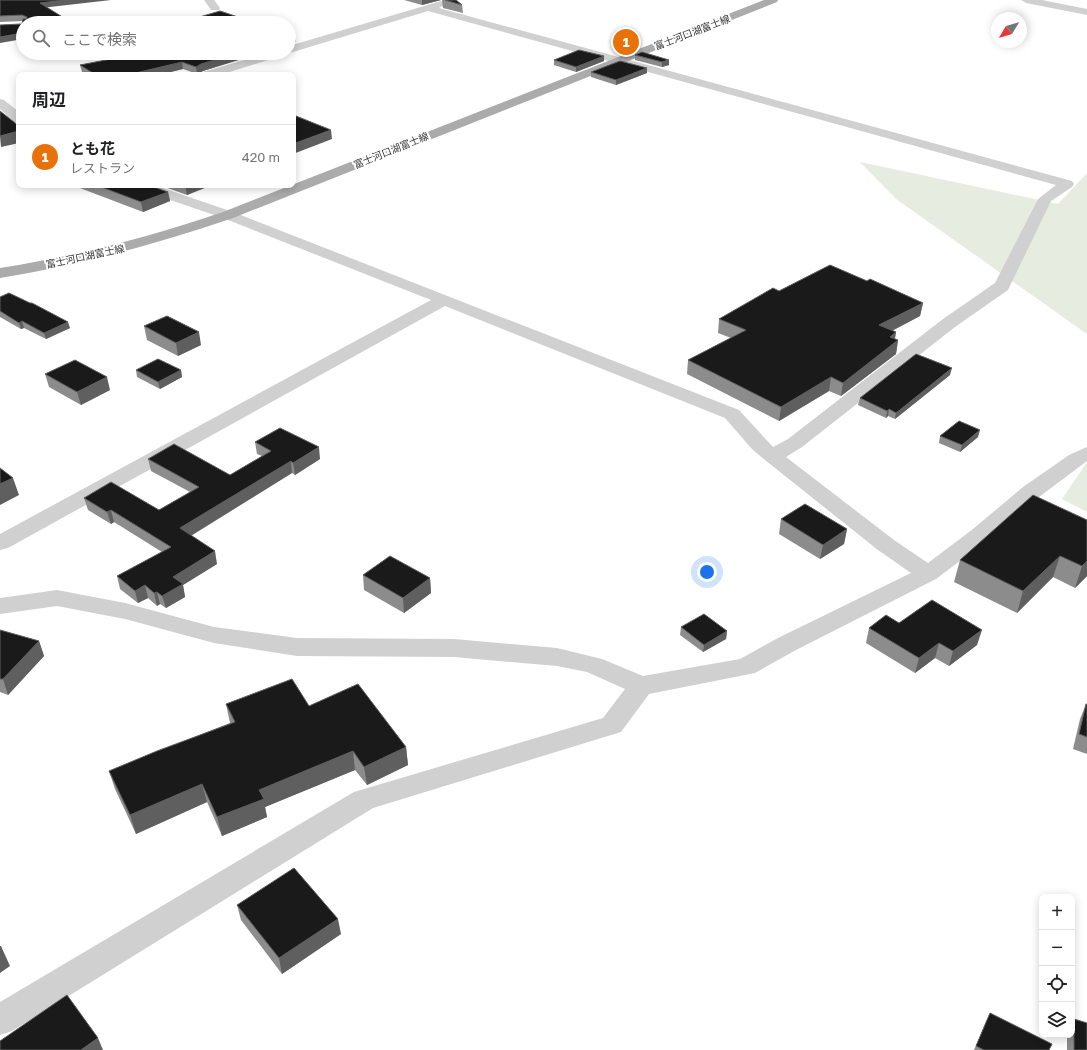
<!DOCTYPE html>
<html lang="ja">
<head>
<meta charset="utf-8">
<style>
  body { margin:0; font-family:"Golos Text","Noto Sans JP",sans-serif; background:#f6f6f6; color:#202124 }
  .controls { position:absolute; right:12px; bottom:12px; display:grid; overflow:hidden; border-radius:8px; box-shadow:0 2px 10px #0003 }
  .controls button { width:36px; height:36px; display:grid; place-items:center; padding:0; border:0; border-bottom:1px solid #e0e0e0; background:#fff; color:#202124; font:20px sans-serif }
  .compass { position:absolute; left:991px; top:12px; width:36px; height:36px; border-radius:50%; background:#fff; box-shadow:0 2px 10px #0003; rotate:232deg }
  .you { position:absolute; left:707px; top:572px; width:14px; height:14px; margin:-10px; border:3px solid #fff; border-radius:50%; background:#1a73e8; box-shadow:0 0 0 6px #1a73e833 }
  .badge { display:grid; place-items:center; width:26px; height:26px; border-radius:50%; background:#2563eb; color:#fff; font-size:13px; font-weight:700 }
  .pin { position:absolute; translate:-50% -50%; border:2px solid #fff; box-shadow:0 1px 4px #0006 }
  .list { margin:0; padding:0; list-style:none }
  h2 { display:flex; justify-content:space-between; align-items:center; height:52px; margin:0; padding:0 16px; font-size:17px }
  h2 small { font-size:13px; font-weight:400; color:#757577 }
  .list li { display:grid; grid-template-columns:26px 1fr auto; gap:12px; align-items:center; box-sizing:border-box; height:64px; padding:0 16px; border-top:1px solid #e0e0e0 }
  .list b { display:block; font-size:15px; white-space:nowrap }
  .list p { margin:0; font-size:13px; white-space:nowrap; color:#757577 }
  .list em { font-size:13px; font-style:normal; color:#757577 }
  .icon { flex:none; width:22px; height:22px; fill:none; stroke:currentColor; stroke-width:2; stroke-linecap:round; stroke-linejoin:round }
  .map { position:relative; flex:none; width:1087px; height:1050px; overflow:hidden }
  .search { position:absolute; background:#fff; box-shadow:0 2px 10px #0003; left:16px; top:16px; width:280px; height:44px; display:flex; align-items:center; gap:10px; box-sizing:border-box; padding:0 14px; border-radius:22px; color:#757577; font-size:15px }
  .panel { position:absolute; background:#fff; box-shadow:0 2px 10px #0003; left:16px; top:72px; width:280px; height:116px; border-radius:8px }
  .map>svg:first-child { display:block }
  .green { fill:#e6ecdf }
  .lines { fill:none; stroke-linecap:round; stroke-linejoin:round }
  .minor { fill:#d0d0d0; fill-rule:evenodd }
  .major { fill:#ababab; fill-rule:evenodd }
  .wall { fill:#8c8c8c }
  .shaded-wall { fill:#5f5f5f }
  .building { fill:#1a1a1a; stroke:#5f5f5f }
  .labels { text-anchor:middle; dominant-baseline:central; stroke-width:4; stroke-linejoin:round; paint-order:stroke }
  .far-street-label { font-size:10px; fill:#333; stroke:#fff }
</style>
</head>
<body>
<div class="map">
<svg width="1087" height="1050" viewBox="0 0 1087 1050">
  <rect width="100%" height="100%" fill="#fff"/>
  <path class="green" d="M860,162L1058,204L1087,173V334L896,199Z
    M1087,462V512L1062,499Z"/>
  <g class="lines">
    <path class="minor" d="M204,0H214L220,8L219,10H211Z
      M1021,0H1042L1087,9V15L1026,3Z
      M441,1L446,4L439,8L1072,181L1074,184L1072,187L1051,201L1008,290L955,327L802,447L786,457L894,540L928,563L973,529L1023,487L1069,455L1087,447V461L1039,497L989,539L936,579L796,650L755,673L649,694L621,732L373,808L12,1031L0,1035V1002L354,792L603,718L625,689L587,672L557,666L454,657L297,656L214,643L125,619L57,606L0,614V598L57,590L125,603L214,627L297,638L454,639L557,648L602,659L643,676L740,659L778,638L911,573L878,550L765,460L752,449L725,418L445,306L8,548L0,550V534L431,300L223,218L135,188L133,185H154L233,212L739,410L773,447L788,439L943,319L995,283L1038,199L1056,185L428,11L293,52L287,53H289V46Z
      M268,53H286L284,55L220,75H201L203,72Z
      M0,99L4,100L19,112V123L14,122L0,109Z"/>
    <path class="major" d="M764,0H778L777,2L233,218C157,244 80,265 0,278V268C76,256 150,237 223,212Z"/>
  </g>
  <path class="wall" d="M0,0L47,8L22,24L23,21L0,22Z
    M404,0H441L422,5Z
    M442,0H456L462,5L463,13L443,8Z
    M642,52L669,65L662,67L635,60V55Z
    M261,53L203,71L197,74L183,69L158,75H86L82,72L80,65Z
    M604,56V61L576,72L554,65V60Z
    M591,72L647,73L616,85L591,77Z
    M72,185H148L168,192L170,201L143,212Z
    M159,185H212L187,195Z
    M867,281L923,303L920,316L892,331L896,332L895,339L898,340L896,354L841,396L829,391L779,421L687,374L688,360L731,338L718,333L719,319L779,291Z
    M0,297L70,328L46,339L24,328L21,329L0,317Z
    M144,326L201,345L178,356L147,340Z
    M136,370H181L182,377L160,389L137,377Z
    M45,374L110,390L81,405L49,387Z
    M950,375L895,419L888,416L886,418L858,405L860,398Z
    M940,436L978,437L960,452L939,443Z
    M255,442L320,459L295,475L292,473L191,536L217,564L183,585L185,597L166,608L160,604L157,606L148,598L138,603L120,589L117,576L162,552L114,522L111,524L88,510L84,498L159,510L190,492L151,471L148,459L230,475L262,456L257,454Z
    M781,519L847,529L844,544L820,559L779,534Z
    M1087,520V576L1075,588L1053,577L1017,613L954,582L960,560Z
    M363,575L430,578L431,593L404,613L364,590Z
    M899,623L977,645L949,666L935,658L915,673L866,643L869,628Z
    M681,627L727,631L726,639L703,652L680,635Z
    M0,630L39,641L44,656L8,695L0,692Z
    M226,704L309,706L406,747L408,765L367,785L355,770L265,807L267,817L222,836L207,802L136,834L115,789L109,771L230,723Z
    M1086,704H1087V754L1073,749L1080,719Z
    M237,905L341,934L282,974L241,920Z
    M990,1013L1049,1050H974Z
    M1074,1019L1087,1050H1067V1035H1072V1024Z"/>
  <path class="shaded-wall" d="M66,0H111L41,8L40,3Z
    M422,0H441L422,5Z
    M23,33V39L0,43V37Z
    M295,36L296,42L289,44V38Z
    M238,53H261L203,71L197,74L196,67L201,64Z
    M604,56V61L576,72V67Z
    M669,60V65L662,67V62Z
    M182,62L183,69L158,75H127Z
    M647,68V73L616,85V80Z
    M331,130L332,139L293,154V144Z
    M19,131V143L1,147L0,136Z
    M185,185H212L187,195Z
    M168,192L170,201L143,212L141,202Z
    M923,303L920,316L876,339L879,325Z
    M22,321L24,328L21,329L19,323Z
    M68,322L70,328L46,339L44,333Z
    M199,332L201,345L178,356L176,343Z
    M896,332L894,343L898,340L896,354L841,396L843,383L890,337Z
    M952,368L950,375L895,419L896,413Z
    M181,370L182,377L160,389L158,382Z
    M107,377L110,390L81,405L77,392Z
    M831,377L829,391L779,421L781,407Z
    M889,409L888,416L886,418L887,411Z
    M980,430L978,437L960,452L962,445Z
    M319,447L320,459L295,475L293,463Z
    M291,461L292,473L182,541L180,528Z
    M13,478L19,495L0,505V484Z
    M111,510L114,522L111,524L107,512Z
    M847,529L844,544L820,559L823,545Z
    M215,551L217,564L183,585L185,597L166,608L162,596L173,577Z
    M1060,556L1053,577L1017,613L1023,591Z
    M1087,561V576L1075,588L1082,566Z
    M430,578L431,593L404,613L403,598Z
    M145,585L148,598L138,603L135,591Z
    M157,592L160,604L157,606L154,593Z
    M982,630L977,645L949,666L953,651Z
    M727,631L726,639L703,652L704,645Z
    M39,641L44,656L8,695L3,679Z
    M939,643L935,658L915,673L919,658Z
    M406,747L408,765L367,785L364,767Z
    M353,751L355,770L265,807L267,817L222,836L217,817L259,790Z
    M202,784L207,802L136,834L130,815Z
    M338,919L341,934L282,974L279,958Z
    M0,946H1L10,966L0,973Z
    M98,1038L103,1050H81Z"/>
  <path class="building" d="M0,0H66L40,3L72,23H23V33L0,37V25L22,24L23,19H27V17L22,15L0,16Z
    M445,0H456L462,5Z
    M220,11L256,23H179Z
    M289,34L295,36L289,38Z
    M579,50L604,56L576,67L554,60Z
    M642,52L669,60L662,62L635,55Z
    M130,53H238L201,64L196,67L182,62L127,75H96L80,65L111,59Z
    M620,61L647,68L616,80L591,72Z
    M0,111L19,126V131L0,136Z
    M296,116L331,130L293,144V117Z
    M96,185H148L168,192L141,202Z
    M830,265L867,281L870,279L923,303L879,325L896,332L890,337L898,340L843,383L831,377L781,407L688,360L746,330L719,319L773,288L779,291Z
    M9,293L30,303H32L68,322L44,333L22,321L19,323L0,311V297Z
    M167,316L199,332L176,343L144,326Z
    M916,354L952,368L896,413L889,409L887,411L860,398Z
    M158,359L181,370L158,382L136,370Z
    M75,360L107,377L77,392L45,374Z
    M959,421L980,430L962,445L940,436Z
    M280,428L319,447L293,463L291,461L180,528L215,551L173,577L183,584L162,596L157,592L154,593L145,585L135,591L117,576L171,547L111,510L107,512L84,498L111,482L159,510L199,487L148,459L174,444L230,475L271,451L255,442Z
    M0,468L13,478L0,484Z
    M1033,495L1087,520V561L1082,566L1060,556L1023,591L960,560Z
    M805,504L847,529L823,545L781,519Z
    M390,556L430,578L403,598L363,575Z
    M932,600L982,630L953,651L939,643L919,658L869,628L886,615L899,623Z
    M704,614L727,631L704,645L681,627Z
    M0,630L39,641L3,679H0Z
    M292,679L309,706L358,684L406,747L364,767L353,751L259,790L264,799L217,817L202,784L130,815L109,771L157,751L235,722L226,704Z
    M1086,704H1087V737L1079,734Z
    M294,868L338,919L279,958L237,905Z
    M67,995L98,1038L81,1050H0V1041Z
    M990,1013L1052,1044L1049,1050H984L976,1046Z
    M1074,1019L1087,1023V1050H1074Z"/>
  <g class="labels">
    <g class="far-street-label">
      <text transform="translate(692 32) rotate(-21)">富士河口湖富士線</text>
      <text transform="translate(391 150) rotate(-22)">富士河口湖富士線</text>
      <text transform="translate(85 256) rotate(-12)">富士河口湖富士線</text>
    </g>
  </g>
</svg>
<div class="controls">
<button>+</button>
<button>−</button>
<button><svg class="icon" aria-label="locate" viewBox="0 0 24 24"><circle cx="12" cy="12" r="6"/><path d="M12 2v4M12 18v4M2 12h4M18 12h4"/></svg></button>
<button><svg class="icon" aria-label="layers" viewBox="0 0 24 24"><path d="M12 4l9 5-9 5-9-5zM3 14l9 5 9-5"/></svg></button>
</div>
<svg class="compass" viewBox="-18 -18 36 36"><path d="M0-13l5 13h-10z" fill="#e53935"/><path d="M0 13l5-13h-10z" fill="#757577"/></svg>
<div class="you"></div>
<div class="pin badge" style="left:626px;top:42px;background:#e8710a">1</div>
<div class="search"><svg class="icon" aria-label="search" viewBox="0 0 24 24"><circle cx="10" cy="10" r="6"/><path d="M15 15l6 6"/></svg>ここで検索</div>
<section class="panel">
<h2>周辺<small></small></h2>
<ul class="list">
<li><span class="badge" style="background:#e8710a">1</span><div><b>とも花</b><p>レストラン</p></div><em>420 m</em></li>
</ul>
</section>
</div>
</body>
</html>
